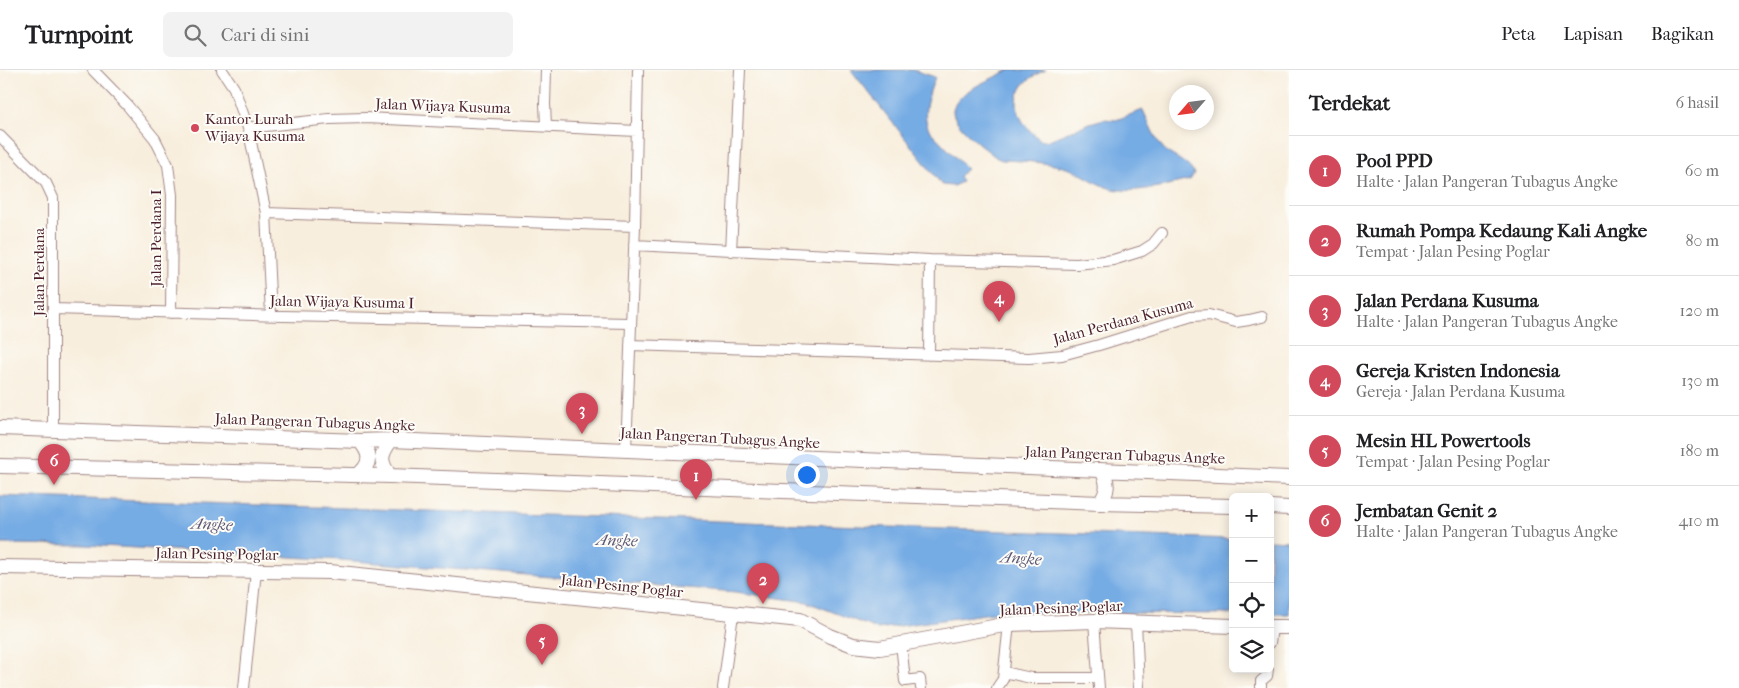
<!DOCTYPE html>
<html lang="id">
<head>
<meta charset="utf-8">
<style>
  body { margin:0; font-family:"IM FELL French Canon",serif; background:#f2f2f2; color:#202124 }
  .controls { position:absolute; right:15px; bottom:15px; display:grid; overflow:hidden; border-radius:8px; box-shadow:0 2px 12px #0003 }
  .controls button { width:45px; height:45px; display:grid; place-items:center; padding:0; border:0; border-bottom:1px solid #e0e0e0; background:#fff; color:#202124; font:25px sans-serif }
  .compass { position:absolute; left:1169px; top:15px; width:45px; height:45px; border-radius:50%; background:#fff; box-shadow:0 2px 12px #0003; rotate:242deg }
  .you { position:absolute; left:806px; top:404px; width:18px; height:18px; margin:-12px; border:4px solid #fff; border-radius:50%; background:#1a73e8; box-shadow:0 0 0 8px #1a73e833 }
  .badge { display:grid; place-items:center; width:32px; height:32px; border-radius:50%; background:#d1495b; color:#fff; font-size:16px; font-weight:700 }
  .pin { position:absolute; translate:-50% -41px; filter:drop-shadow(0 1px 2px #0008) }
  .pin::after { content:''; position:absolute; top:26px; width:18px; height:15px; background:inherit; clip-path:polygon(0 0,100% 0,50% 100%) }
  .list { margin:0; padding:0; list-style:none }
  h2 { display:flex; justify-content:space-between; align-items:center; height:65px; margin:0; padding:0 20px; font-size:21px }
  h2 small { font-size:16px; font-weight:400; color:#757577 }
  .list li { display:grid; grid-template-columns:32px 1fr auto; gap:15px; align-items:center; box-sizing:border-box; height:70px; padding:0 20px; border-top:1px solid #e0e0e0 }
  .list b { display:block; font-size:19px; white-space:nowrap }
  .list p { margin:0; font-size:16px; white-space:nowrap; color:#757577 }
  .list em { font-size:16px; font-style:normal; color:#757577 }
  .icon { flex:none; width:28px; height:28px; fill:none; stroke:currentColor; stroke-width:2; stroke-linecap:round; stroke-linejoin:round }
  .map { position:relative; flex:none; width:1289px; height:618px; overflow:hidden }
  header { display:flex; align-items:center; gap:30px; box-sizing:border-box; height:70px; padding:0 25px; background:#fff; border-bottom:1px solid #e0e0e0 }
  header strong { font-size:24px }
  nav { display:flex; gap:28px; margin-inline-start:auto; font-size:18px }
  .search { width:350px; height:45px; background:#f2f2f2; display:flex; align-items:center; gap:12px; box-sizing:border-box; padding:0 18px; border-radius:8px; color:#757577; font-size:19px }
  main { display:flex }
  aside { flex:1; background:#fff }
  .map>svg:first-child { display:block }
  .water { fill:#76ace4; stroke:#606688 }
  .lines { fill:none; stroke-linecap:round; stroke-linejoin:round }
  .street-casing { stroke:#a18684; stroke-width:12 }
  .secondary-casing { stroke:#a18684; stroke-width:16 }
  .street { stroke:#fff; stroke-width:10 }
  .secondary { stroke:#fff; stroke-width:14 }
  .poi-dot { fill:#d1495b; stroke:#fdfcf7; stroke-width:2 }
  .labels { text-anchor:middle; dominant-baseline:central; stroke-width:4; stroke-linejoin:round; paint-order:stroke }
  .street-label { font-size:15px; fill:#4a1f2b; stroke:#fdfcf7 }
  .poi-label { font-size:15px; fill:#4a1f2b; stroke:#fdfcf7; text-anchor:start }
  .water-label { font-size:16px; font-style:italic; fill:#5c5775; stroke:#fdfcf7 }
</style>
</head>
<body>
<header>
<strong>Turnpoint</strong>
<div class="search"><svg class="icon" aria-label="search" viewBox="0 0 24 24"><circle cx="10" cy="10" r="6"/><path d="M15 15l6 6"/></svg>Cari di sini</div>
<nav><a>Peta</a><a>Lapisan</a><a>Bagikan</a></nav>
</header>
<main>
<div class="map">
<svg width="1289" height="618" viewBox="0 0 1289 618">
  <rect width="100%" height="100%" fill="#fdfcf7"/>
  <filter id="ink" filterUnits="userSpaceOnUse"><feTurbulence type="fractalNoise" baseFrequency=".02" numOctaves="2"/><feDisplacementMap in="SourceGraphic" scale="10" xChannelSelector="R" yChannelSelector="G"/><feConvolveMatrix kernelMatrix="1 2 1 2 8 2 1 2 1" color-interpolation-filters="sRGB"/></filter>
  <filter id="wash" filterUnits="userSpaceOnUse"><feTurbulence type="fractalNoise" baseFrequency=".0096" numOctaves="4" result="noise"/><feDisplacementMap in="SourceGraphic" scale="20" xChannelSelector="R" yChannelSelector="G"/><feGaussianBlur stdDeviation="1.12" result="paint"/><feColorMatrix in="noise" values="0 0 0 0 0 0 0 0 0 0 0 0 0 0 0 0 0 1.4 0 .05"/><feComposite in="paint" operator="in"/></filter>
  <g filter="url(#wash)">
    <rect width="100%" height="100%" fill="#f8eedd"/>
    <path class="water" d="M851,0H913L935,7C929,25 920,44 930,61L967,99L959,106L962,112L953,116L942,115Z
      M1009,0H1046C1005,16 1011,49 1042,71L1049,70L1090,53L1104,49L1116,50L1143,40C1149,53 1154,68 1164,79C1173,88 1189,92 1194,104L1190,110C1167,115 1143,122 1119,120C1099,118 1087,105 1070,99C1048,92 1025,91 1002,90L997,88C986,79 952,55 953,40C954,34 960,28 964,24C977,14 994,8 1009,0Z
      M0,426L1233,469V544L999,542L877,559L807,532L736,522L341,490L85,475L0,474Z
      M1270,470L1289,471V544H1270Z"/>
  </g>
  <g filter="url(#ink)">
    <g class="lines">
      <defs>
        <path id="street" d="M93,0L127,35L155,69L168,95L172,125L171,243
          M222,0L234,18L248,58L266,143L271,245
          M546,55L545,34L546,0
          M248,58L329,49L366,48L637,61
          M0,66L46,113L53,128V359
          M266,143L635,156
          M634,175L930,190L1077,194L1113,190L1142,181L1153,174L1162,163
          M731,181L740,0
          M54,239L283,246L630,253
          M630,275L1029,288L1062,285L1099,275L1192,246L1209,245L1236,252L1249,250L1262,247
          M929,285L930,190
          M626,380L635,156L638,0
          M1094,551L1099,618
          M1136,552L1139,618
          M901,573L905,611L920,609L921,618
          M1270,573L1272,557
          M1004,602L1031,608H1098
          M244,618L256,501
          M723,618L733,544
          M997,618L1003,609L1009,554
          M1261,618V611L1267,606L1268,599"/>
        <path id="secondary" d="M0,358L360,371L391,370L1289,408
          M0,396L390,406L1100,433L1233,436
          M358,405C372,393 371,384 360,371
          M390,406C379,391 380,385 391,370
          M1100,433C1108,422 1109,413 1102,401
          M1270,437L1289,438
          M0,497L330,502L800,550L830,566L853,575L880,578L1009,554L1094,551L1233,556
          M1270,557H1289"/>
      </defs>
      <use href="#street" class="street-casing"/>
      <use href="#secondary" class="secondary-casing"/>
      <use href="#street" class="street"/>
      <use href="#secondary" class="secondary"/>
    </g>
  </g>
  <circle class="poi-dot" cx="195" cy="58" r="5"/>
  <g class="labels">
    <g class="street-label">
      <text transform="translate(443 36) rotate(2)">Jalan Wijaya Kusuma</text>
      <text transform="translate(156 168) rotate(-90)">Jalan Perdana I</text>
      <text transform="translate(39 202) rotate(-90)">Jalan Perdana</text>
      <text transform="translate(342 232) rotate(1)">Jalan Wijaya Kusuma I</text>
      <text transform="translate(1123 251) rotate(-15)">Jalan Perdana Kusuma</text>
      <text transform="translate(315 352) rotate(2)">Jalan Pangeran Tubagus Angke</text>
      <text transform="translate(720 368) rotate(3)">Jalan Pangeran Tubagus Angke</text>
      <text transform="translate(1125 385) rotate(2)">Jalan Pangeran Tubagus Angke</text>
      <text transform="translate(217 484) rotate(1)">Jalan Pesing Poglar</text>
      <text transform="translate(622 516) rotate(6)">Jalan Pesing Poglar</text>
      <text transform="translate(1061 538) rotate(-2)">Jalan Pesing Poglar</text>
    </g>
    <g class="poi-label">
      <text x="205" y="49">Kantor Lurah<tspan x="205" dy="17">Wijaya Kusuma</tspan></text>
    </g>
    <g class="water-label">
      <text transform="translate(212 454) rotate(3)">Angke</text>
      <text transform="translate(617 470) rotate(2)">Angke</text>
      <text transform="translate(1021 488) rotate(4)">Angke</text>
    </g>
  </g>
</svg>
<div class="controls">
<button>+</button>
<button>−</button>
<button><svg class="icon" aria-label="locate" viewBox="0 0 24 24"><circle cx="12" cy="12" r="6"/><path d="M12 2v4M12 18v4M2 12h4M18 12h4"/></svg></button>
<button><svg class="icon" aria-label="layers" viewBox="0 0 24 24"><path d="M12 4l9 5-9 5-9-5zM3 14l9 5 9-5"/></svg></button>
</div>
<svg class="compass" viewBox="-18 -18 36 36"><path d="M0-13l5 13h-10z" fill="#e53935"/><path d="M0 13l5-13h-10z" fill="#757577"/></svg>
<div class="you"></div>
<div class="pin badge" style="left:696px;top:430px">1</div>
<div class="pin badge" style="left:763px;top:534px">2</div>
<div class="pin badge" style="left:582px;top:364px">3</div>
<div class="pin badge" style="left:999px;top:252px">4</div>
<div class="pin badge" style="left:542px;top:595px">5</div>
<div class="pin badge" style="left:54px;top:415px">6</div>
</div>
<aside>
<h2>Terdekat<small>6 hasil</small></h2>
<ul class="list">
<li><span class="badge">1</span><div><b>Pool PPD</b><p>Halte · Jalan Pangeran Tubagus Angke</p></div><em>60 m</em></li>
<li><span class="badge">2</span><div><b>Rumah Pompa Kedaung Kali Angke</b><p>Tempat · Jalan Pesing Poglar</p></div><em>80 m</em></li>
<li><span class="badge">3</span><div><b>Jalan Perdana Kusuma</b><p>Halte · Jalan Pangeran Tubagus Angke</p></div><em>120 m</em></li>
<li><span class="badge">4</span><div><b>Gereja Kristen Indonesia</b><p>Gereja · Jalan Perdana Kusuma</p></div><em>130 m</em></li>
<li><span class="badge">5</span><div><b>Mesin HL Powertools</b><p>Tempat · Jalan Pesing Poglar</p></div><em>180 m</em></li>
<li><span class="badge">6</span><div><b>Jembatan Genit 2</b><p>Halte · Jalan Pangeran Tubagus Angke</p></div><em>410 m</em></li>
</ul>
</aside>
</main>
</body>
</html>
